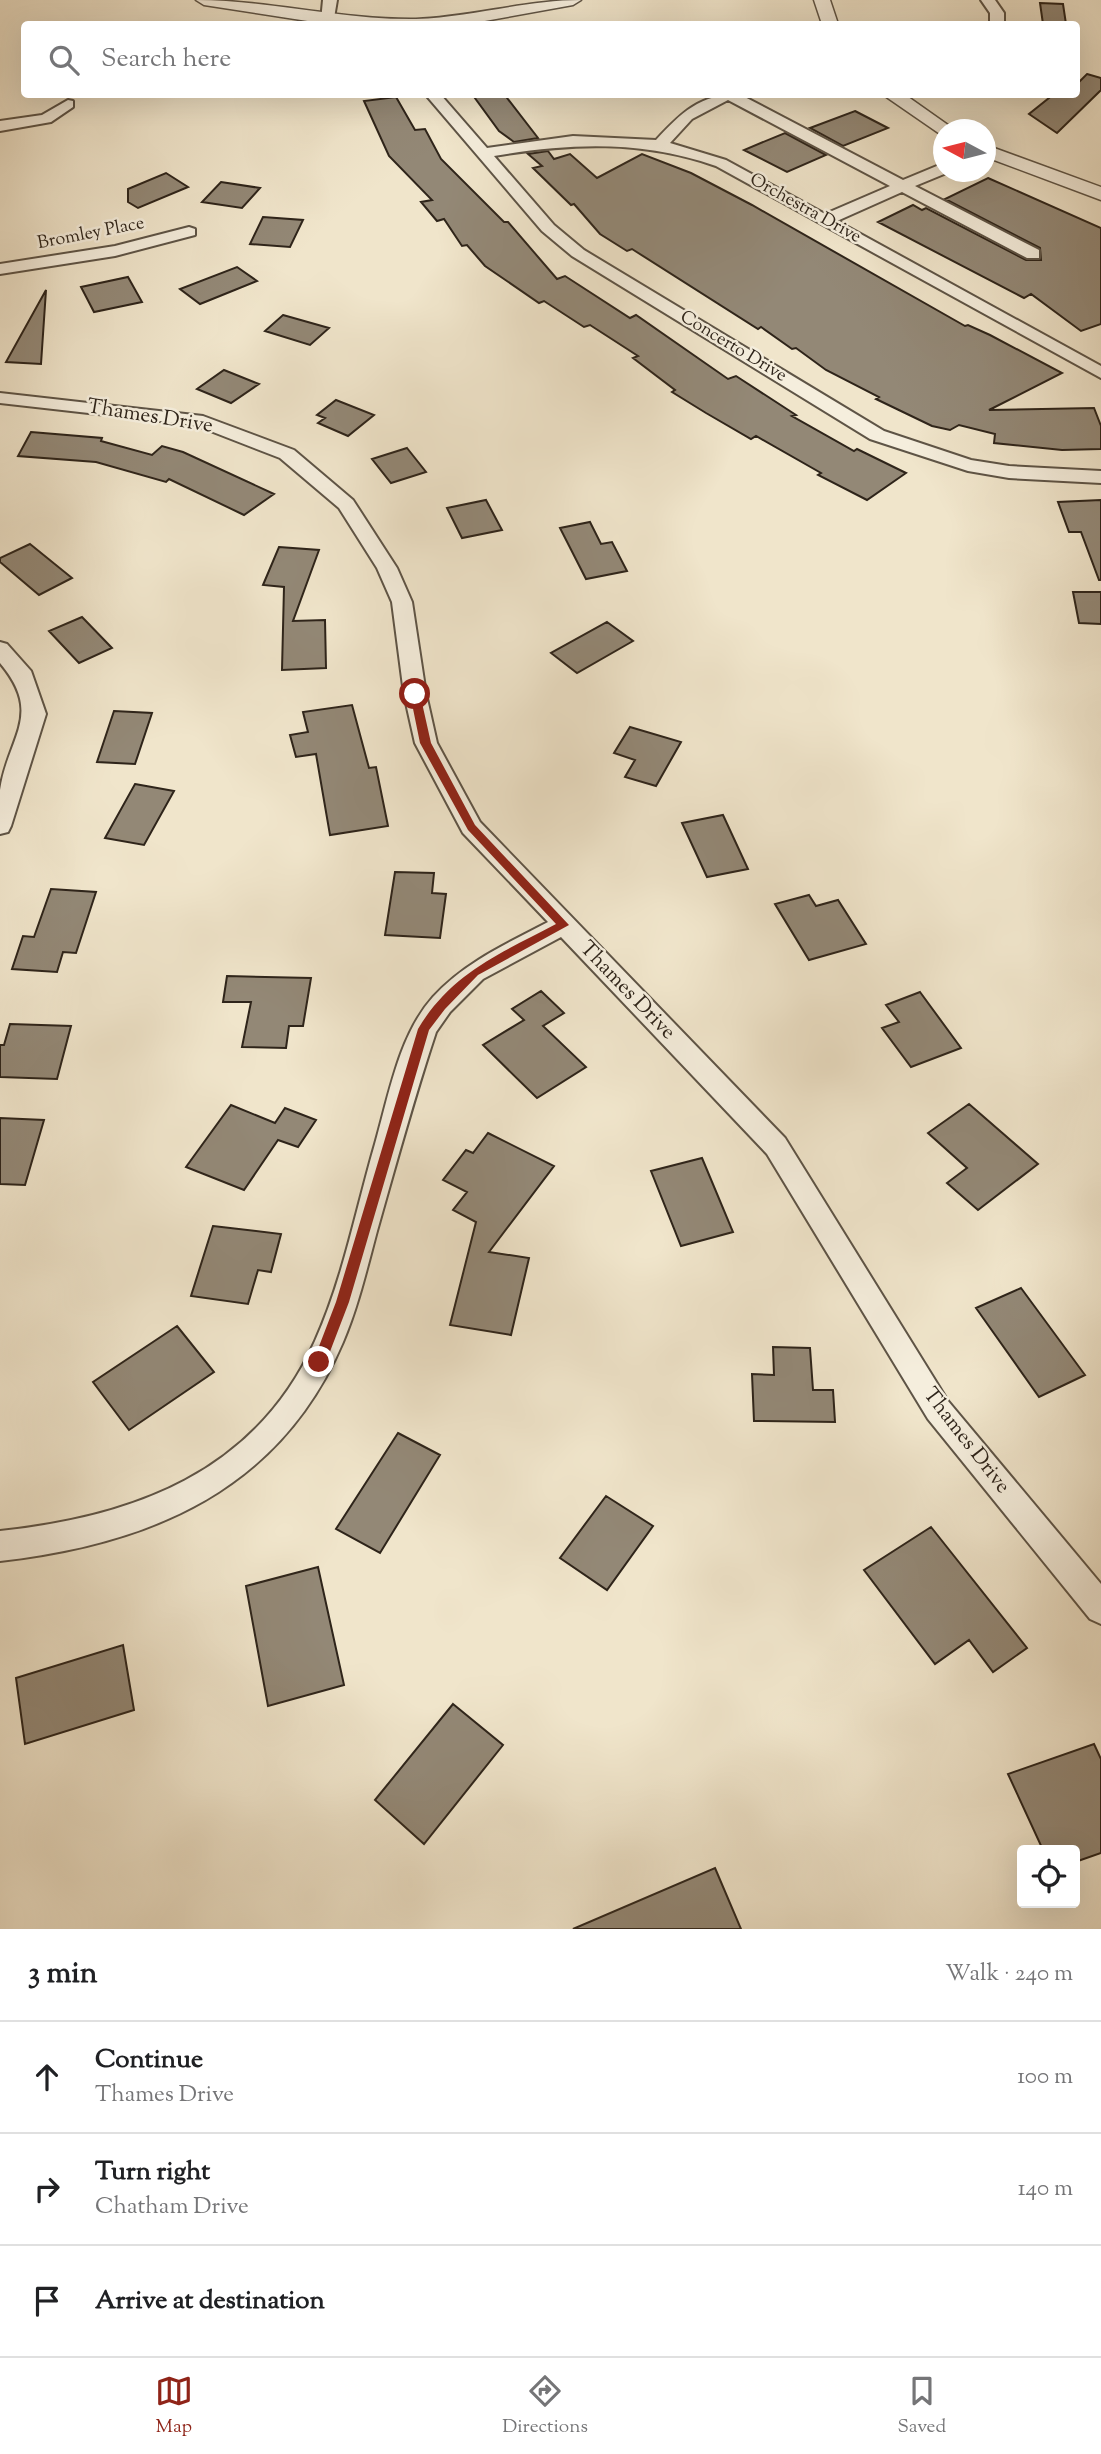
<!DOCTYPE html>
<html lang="en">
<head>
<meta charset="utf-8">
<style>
  body { margin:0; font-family:"Sorts Mill Goudy",serif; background:#f2f2f2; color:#202124 }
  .controls { position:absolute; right:21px; bottom:21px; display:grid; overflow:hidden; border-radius:7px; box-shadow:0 7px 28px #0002 }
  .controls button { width:63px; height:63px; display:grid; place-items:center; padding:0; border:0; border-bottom:2px solid #e0e0e0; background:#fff; color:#202124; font:35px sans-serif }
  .compass { position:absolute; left:933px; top:119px; width:63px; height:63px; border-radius:50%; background:#fff; box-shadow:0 7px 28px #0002; rotate:277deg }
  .stop { position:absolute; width:21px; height:21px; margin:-16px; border:5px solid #8f2418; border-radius:50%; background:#fff }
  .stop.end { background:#8f2418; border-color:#fff; box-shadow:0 2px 7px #0008 }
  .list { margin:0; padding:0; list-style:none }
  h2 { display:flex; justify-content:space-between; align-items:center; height:91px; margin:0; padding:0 28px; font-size:30px }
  h2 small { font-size:23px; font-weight:400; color:#757577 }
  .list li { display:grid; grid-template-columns:46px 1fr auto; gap:21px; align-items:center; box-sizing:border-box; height:112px; padding:0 28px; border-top:2px solid #e0e0e0 }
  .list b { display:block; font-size:26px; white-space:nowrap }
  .list p { margin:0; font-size:23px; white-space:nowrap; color:#757577 }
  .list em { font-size:23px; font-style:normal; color:#757577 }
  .icon { flex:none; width:38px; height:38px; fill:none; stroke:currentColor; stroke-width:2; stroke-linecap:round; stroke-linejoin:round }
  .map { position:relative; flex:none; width:1101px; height:1929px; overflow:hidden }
  .search { position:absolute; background:#fff; box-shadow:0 7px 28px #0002; left:21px; right:21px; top:21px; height:77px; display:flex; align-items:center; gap:18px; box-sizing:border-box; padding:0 24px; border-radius:7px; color:#757577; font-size:26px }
  .sheet { height:427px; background:#fff }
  nav { display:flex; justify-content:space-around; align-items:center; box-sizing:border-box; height:98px; border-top:2px solid #e0e0e0; background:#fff; font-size:19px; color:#757577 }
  nav a { display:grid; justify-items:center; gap:4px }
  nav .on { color:#8f2418 }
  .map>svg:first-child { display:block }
  .building { fill:#938876; stroke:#2e241a; stroke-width:2 }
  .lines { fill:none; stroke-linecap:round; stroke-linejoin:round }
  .minor-casing { stroke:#5e5446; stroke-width:4 }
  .tertiary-casing { stroke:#5e5446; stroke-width:3 }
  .minor { fill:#f5eedd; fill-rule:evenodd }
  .tertiary { fill:#f5eedd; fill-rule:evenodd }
  .route { fill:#8f2418 }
  .labels { text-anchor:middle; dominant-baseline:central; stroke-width:5; stroke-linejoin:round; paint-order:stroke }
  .far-street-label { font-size:18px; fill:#2e241a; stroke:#f5eedd }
  .street-label { font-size:21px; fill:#2e241a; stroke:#f5eedd }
</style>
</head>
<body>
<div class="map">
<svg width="1101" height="1929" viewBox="0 0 1101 1929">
  <rect width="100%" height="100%" fill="#f0e5cb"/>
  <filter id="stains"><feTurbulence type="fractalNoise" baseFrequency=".00286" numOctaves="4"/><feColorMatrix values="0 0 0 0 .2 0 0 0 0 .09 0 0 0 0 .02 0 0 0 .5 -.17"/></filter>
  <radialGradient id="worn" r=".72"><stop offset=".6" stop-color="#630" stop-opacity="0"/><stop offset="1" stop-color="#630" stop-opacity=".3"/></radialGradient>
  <path class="building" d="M1040,3L1063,4L1066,24H1043Z
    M1087,74L1101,78V90L1057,133L1029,114L1054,94H1076V85Z
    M472,94H504L538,138L514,142L499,131Z
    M396,97L415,130L425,129L441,159L504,222H508L557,279L565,276L630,318L636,315L728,379L736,376L796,415L792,416L854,451L857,449L906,473L867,500L818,475L821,473L756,436L751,439L706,413L672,392L675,390L633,358L638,356L590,325L584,327L544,301L539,303L485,266L467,245L462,246L444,219L437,221L421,202L432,200L389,156L364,101Z
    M855,111L888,128L843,146L810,128Z
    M785,133L826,155L787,172L744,150Z
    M548,151L554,159L570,154L597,178L642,154L691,173L752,205L965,326L968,325L990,335L1062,373L989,410L1094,408L1101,426V449L1062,450L994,443L995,434L959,425L950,430L932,426L876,399L879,397L826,370L796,348L792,349L761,327L758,329L632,249L627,251L600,234L574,204L571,205L533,168L542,166L528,154Z
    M166,173L188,187L138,208L128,202V189Z
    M988,178L1101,228V324L1081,331L1031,294L1024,298L878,222L913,205L922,210L926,208L1026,260H1041L1040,248L945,199Z
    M221,182L260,188L242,208L202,202Z
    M263,217L303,220L290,247L250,244Z
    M237,267L257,281L200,304L180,289Z
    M128,277L142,302L94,312L81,287Z
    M46,290L41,364L6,362Z
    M283,315L329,328L310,345L265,331Z
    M224,370L259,384L231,403L197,389Z
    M336,400L374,415L348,436L318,423L325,418L317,415Z
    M31,432L102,438L101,441L152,455L162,446L183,452L274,494L244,515L169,479L166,482L96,462L18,456Z
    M407,448L426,472L391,483L372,459Z
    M486,500L502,530L462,538L447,508Z
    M1101,500V580H1099L1081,532H1069L1058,502Z
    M590,522L601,544L612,542L627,571L586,579L560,528Z
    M30,544L72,578L39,595L0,562V558Z
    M279,547L319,550L293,621L325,620L326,668L282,670L284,587L263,585Z
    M1073,592H1101V624L1079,623Z
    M82,617L112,648L79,663L49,631Z
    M607,622L633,641L577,673L551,653Z
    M352,705L369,768L376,767L388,826L330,835L316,754L296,757L290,735L308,732L303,712Z
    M114,711L152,713L135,764L97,762Z
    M630,727L681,742L656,786L625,777L635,760L614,753Z
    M135,784L174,791L144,845L105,838Z
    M723,815L748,869L707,877L682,823Z
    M395,872L434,873L432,893L446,894L440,938L385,935Z
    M51,889L96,892L76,953L63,952L57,972L12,969L23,936L34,937Z
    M809,895L816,906L838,900L866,944L809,960L775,904Z
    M227,976L311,978L303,1026H289L286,1048L242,1047L251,1002H223Z
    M541,991L564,1013L543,1026L586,1067L537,1098L483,1045L524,1020L512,1009Z
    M920,992L961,1048L911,1067L882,1028L899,1022L886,1005Z
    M10,1024L71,1026L57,1079L0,1077V1045H4Z
    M969,1104L1038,1164L978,1210L947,1183L967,1168L928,1133Z
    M231,1105L275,1123L285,1108L316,1120L298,1147L278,1140L244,1190L186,1167Z
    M0,1118L44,1120L25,1185L0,1184Z
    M488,1133L554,1166L489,1252L529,1258L511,1335L450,1325L476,1222L453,1210L467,1192L443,1180L466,1150L473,1153Z
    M702,1158L733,1232L681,1246L651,1171Z
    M213,1226L281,1234L271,1272L258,1270L248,1304L191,1296Z
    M1021,1288L1085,1375L1039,1397L976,1308Z
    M177,1326L214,1372L129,1430L93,1382Z
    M773,1347L810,1348L813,1390H833L835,1422L754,1421L752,1374L774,1375Z
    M398,1433L440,1455L380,1553L336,1529Z
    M606,1496L653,1526L607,1590L560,1558Z
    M931,1527L1027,1648L993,1672L969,1640L935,1664L864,1570Z
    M318,1567L344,1685L268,1706L246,1586Z
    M123,1645L134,1710L25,1744L16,1678Z
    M453,1704L503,1745L424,1844L375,1800Z
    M1094,1744L1101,1759V1853L1075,1862V1850H1043L1008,1774Z
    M715,1868L741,1929H573Z"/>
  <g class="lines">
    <defs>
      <path id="minor" d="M323,0H337L333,24L321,21Z
        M981,0H995L1004,13V24H990V13Z
        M425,94H440L487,148L573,136L656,140C681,113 700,94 739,94L903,180L944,163V172H949L915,186L1039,250V258H1027L902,192L837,221L1101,366V378L716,166C641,140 571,143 494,156L554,225L584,250L884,431L971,460L1009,466L1101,471V483L1009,478L968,471L870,439L572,256L542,231ZM728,100L890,186L825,214L726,160L670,143L692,119Z
        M68,100L73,101V107L51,122L0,131V121L42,115Z
        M189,227L195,229V235L115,256L0,274V264L115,246Z
        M0,393L203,416L294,450L353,500L397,568L412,602L426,694L437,743L480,822L785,1138L948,1401L1101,1584V1624L1090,1619L928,1419L767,1154L561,937L483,979L450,1012L436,1032C414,1098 396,1164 377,1231C367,1268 358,1307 343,1342C280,1490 151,1544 0,1561V1531C133,1517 256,1473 315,1341C343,1279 356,1209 375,1144C389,1095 399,1035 433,997C465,962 506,944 548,922L463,833L415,743L404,694L392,602L377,568L339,508L280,458L195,425L0,403Z
        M0,642L7,644L31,671L46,714L11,826L8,832L0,834C0,820 0,804 0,790C8,736 44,715 0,663Z"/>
      <path id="tertiary" d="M196,0C269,0 341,20 416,19C472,17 525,0 581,0L573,5L468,24H327L204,5Z
        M814,0H830L838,24H822Z
        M882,94H904L955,130H944V135L940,134Z
        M986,145L1101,187V200L986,157Z"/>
    </defs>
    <use href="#minor" class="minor-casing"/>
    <use href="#tertiary" class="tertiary-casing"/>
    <use href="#minor" class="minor"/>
    <use href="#tertiary" class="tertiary"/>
  </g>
  <path class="route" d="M415,691L420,694L431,743L475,825L569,925L478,975L445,1009L429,1030L349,1302L326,1362L319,1368L313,1362L336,1302L418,1029C451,973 501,953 556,924L468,830L420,743L410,694Z"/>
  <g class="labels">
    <g class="far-street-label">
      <text transform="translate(805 209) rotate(29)">Orchestra Drive</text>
      <text transform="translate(91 234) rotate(-11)">Bromley Place</text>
      <text transform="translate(733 347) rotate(31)">Concerto Drive</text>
    </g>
    <g class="street-label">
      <text transform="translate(150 417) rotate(9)">Thames Drive</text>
      <text transform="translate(627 991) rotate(46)">Thames Drive</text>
      <text transform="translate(966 1441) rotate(52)">Thames Drive</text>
    </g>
  </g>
  <rect width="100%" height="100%" filter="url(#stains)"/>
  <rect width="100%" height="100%" fill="url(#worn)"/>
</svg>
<div class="controls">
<button><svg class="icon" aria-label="locate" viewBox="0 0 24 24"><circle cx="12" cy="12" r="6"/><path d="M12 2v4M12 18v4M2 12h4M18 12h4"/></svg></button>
</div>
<svg class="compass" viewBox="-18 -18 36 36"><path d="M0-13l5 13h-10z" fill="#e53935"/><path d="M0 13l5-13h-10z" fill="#757577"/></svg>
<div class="stop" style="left:415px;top:694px"></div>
<div class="stop end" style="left:319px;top:1362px"></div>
<div class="search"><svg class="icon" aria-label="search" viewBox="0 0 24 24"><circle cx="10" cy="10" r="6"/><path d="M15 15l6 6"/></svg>Search here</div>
</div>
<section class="sheet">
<h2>3 min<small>Walk · 240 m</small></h2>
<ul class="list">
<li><svg class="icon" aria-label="ahead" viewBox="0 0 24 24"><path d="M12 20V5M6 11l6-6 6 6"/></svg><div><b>Continue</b><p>Thames Drive</p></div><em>100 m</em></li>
<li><svg class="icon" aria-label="right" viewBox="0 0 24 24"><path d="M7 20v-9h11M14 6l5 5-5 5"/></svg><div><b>Turn right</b><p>Chatham Drive</p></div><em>140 m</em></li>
<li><svg class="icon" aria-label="arrive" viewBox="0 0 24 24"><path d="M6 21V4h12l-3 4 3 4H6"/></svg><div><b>Arrive at destination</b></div></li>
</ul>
</section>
<nav>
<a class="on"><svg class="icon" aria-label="map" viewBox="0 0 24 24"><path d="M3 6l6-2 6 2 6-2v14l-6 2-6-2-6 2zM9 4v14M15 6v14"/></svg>Map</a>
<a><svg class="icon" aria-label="directions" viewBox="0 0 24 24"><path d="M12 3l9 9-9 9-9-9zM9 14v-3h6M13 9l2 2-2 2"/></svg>Directions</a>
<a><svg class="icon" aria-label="saved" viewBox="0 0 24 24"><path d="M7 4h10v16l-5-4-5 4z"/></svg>Saved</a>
</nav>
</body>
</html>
